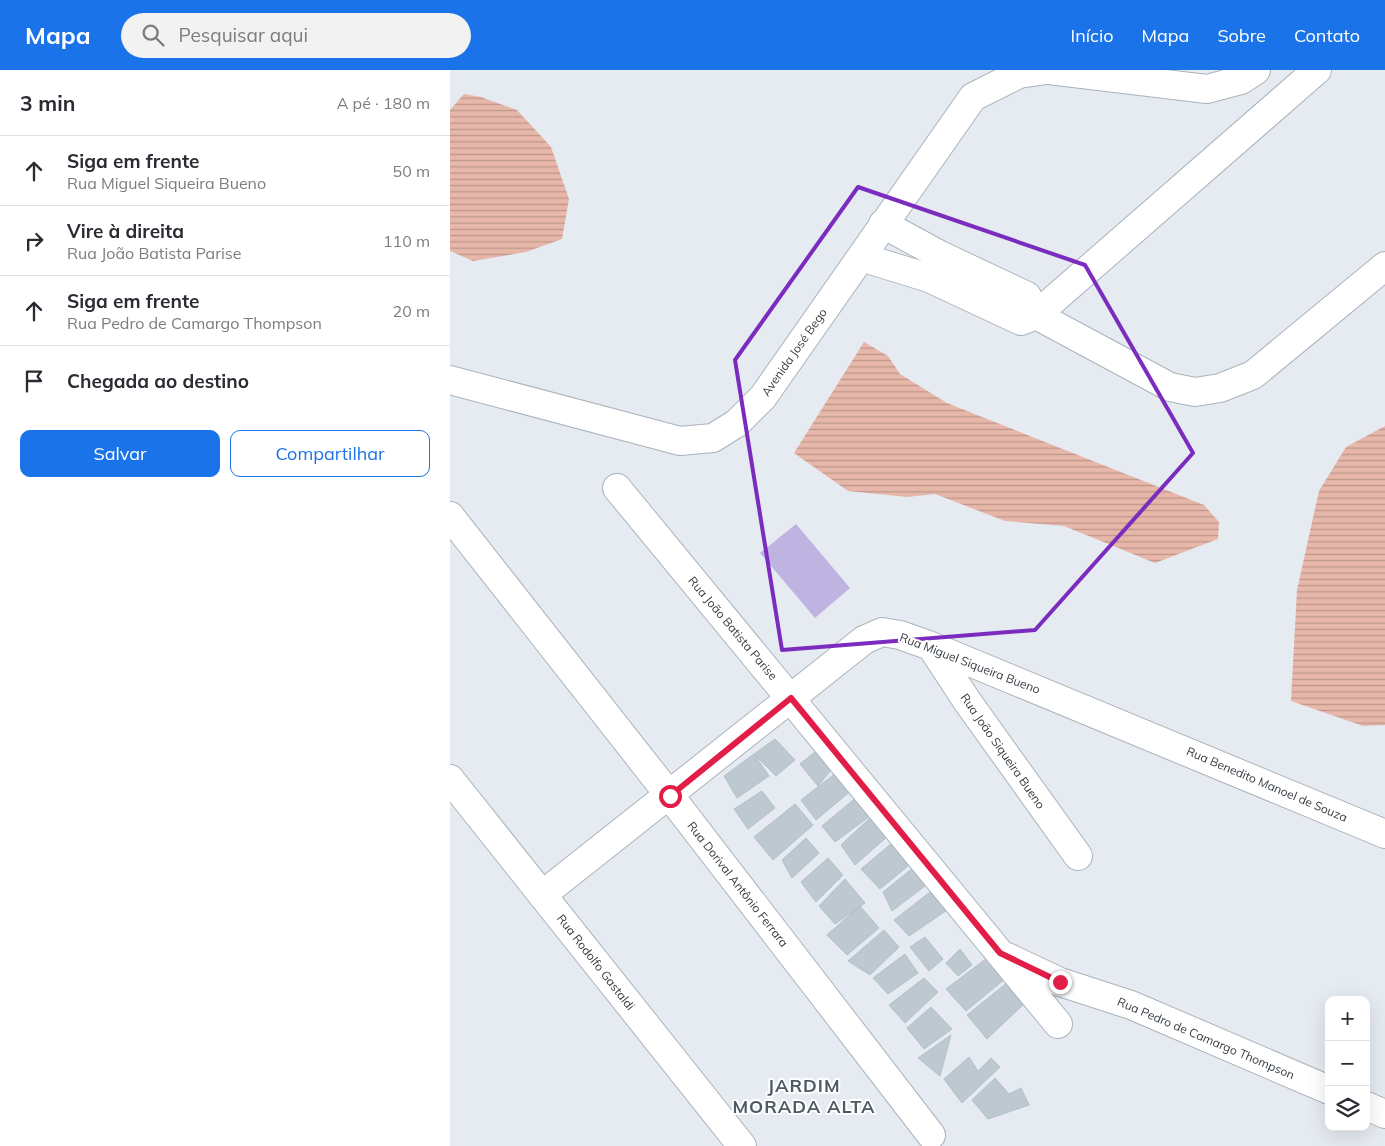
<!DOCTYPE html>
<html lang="pt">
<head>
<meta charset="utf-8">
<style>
  body { margin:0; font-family:Mulish,sans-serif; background:#f2f2f3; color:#2b2b33 }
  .controls { position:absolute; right:15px; bottom:15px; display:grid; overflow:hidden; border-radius:10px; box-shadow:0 5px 20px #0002 }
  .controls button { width:45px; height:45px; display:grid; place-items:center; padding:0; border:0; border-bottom:1px solid #e1e1e2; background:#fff; color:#2b2b33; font:25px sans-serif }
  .stop { position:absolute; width:15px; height:15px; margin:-11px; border:4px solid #e11d48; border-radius:50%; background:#fff }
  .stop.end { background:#e11d48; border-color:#fff; box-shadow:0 1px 5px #0008 }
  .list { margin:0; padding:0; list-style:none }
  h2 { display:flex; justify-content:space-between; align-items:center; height:65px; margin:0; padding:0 20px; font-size:21px }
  h2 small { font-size:16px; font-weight:400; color:#7c7c81 }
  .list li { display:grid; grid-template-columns:32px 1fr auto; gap:15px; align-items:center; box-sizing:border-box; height:70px; padding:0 20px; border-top:1px solid #e1e1e2 }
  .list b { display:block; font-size:19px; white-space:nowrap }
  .list p { margin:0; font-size:16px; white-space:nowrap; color:#7c7c81 }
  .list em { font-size:16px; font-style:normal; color:#7c7c81 }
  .actions { display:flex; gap:10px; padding:15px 20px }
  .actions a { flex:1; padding:11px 0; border:1px solid #1a73e8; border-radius:10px; text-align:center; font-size:18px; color:#1a73e8 }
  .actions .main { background:#1a73e8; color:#fff }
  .icon { flex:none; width:28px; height:28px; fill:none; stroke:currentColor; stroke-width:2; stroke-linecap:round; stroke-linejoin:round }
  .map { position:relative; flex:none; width:935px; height:1076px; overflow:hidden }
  header { display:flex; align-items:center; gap:30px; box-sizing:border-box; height:70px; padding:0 25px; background:#1a73e8; color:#fff }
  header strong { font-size:24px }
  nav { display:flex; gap:28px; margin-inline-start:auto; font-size:18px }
  .search { width:350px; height:45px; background:#f2f2f3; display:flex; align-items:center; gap:12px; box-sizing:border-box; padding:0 18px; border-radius:28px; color:#7c7c81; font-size:19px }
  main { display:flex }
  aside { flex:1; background:#fff }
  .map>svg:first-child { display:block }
  .green { fill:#bfb3e1 }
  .water { fill:url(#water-rules) }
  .building { fill:#bdc8d1; stroke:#b1c0cb }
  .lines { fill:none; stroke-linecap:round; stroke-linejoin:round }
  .minor-casing { stroke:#aab3bb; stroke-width:30 }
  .minor { stroke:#fff; stroke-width:28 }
  .route { stroke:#e11d48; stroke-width:6 }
  .marked { fill:none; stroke:#7b2cbf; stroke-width:4; stroke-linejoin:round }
  .labels { text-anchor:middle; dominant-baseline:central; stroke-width:4; stroke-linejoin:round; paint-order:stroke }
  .street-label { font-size:12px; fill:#363d43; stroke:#fff }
  .district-label { font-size:18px; font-weight:bold; letter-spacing:1px; fill:#4e5b64; stroke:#fff }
</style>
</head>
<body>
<header>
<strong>Mapa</strong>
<div class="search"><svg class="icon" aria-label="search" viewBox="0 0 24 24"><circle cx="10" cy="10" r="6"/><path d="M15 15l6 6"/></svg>Pesquisar aqui</div>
<nav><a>Início</a><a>Mapa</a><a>Sobre</a><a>Contato</a></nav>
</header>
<main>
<aside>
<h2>3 min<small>A pé · 180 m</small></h2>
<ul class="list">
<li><svg class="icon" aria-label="ahead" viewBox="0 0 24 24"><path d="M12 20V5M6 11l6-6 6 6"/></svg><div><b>Siga em frente</b><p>Rua Miguel Siqueira Bueno</p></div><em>50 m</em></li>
<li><svg class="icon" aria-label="right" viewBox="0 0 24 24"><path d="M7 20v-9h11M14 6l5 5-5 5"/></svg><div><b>Vire à direita</b><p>Rua João Batista Parise</p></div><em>110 m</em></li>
<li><svg class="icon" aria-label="ahead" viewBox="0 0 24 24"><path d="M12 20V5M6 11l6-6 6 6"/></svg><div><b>Siga em frente</b><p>Rua Pedro de Camargo Thompson</p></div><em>20 m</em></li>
<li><svg class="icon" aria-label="arrive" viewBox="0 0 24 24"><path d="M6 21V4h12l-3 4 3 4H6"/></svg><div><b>Chegada ao destino</b></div></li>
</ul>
<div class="actions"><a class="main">Salvar</a><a>Compartilhar</a></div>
</aside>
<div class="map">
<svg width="935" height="1076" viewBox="0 0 935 1076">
  <defs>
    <pattern id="water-rules" width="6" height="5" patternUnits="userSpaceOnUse" patternTransform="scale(1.25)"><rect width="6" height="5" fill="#e7b7a9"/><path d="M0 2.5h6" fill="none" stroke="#bc968b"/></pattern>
  </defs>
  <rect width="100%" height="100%" fill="#e6ebf1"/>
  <path class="green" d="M346,454L400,518L365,548L310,483Z"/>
  <path class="water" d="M14,24L31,27L67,40L101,77L119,129L112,169L76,182L23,191L0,181V40Z
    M414,272L438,286L450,304L497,333L754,435L769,452L768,469L705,493L614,456L555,451L485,424L457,427L398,421L344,383Z
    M935,356V655L913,656L841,631L847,520L869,421L896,377Z"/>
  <path class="building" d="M325,669L345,690L326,706L304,684Z
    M366,681L381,700L368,716L350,694Z
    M304,684L319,706L287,728L274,706Z
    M395,696L408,715L366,750L351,730Z
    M312,721L325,738L298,759L284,739Z
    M414,721L428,740L385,772L372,756Z
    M345,734L363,755L323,790L304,767Z
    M422,746L439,765L405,795L391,775Z
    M356,768L369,783L342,808L332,790Z
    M448,768L463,792L430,819L411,799Z
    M378,788L393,805L366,832L351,812Z
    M463,798L475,816L442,841L433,822Z
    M395,809L415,833L385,854L369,836Z
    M488,816L506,834L459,866L444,850Z
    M410,836L429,858L397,885L377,865Z
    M434,860L449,877L420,905L398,891Z
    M475,867L493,889L479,901L460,877Z
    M510,879L522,895L508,906L496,893Z
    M455,884L468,903L438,924L423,908Z
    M541,885L555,909L516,941L496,919Z
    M474,908L488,922L455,953L439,935Z
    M558,912L575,933L537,969L517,945Z
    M481,937L502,959L474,979L457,958Z
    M501,965L490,1006L468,988Z
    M519,987L528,1001L541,988L550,997L512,1033L494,1009Z
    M545,1008L559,1024L571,1018L579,1035L538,1049L522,1030Z"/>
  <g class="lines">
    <defs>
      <path id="minor" d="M599,0L757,19L791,10L806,0
        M433,154L490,185L577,226L586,245L720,317L745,322L770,318L803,305L935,196
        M411,187L479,208L571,251L586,245L867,0
        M0,310L230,371L263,368L287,353L313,327L523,27L569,4L596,0
        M167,418L608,954
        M0,446L220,726L481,1065
        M481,576L517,631L628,786
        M0,709L292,1076
        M92,825L414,570L432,562L450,565L481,576L935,764
        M557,887L610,912L681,935L879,1020
        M916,1036L935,1044"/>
    </defs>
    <use href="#minor" class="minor-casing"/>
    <use href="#minor" class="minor"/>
  </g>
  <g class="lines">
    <path class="route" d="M220,726L341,628L550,883L610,912"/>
  </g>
  <path class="marked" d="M408,117L635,195L743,383L585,560L332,580L285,290Z"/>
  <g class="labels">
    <g class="street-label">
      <text transform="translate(344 282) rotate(-55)">Avenida José Bego</text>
      <text transform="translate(283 558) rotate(50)">Rua João Batista Parise</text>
      <text transform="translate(520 593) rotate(21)">Rua Miguel Siqueira Bueno</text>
      <text transform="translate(553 681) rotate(55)">Rua João Siqueira Bueno</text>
      <text transform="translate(817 714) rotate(23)">Rua Benedito Manoel de Souza</text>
      <text transform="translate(288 814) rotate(52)">Rua Dorival Antônio Ferrara</text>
      <text transform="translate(146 892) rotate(52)">Rua Rodolfo Gastaldi</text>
      <text transform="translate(756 968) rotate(23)">Rua Pedro de Camargo Thompson</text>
    </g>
    <g class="district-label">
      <text x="354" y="1015">JARDIM<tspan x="354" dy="21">MORADA ALTA</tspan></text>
    </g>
  </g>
</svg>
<div class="controls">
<button>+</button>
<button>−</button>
<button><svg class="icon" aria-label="layers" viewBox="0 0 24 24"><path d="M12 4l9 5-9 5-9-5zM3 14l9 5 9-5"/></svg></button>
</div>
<div class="stop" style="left:220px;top:726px"></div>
<div class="stop end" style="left:610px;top:912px"></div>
</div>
</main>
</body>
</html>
